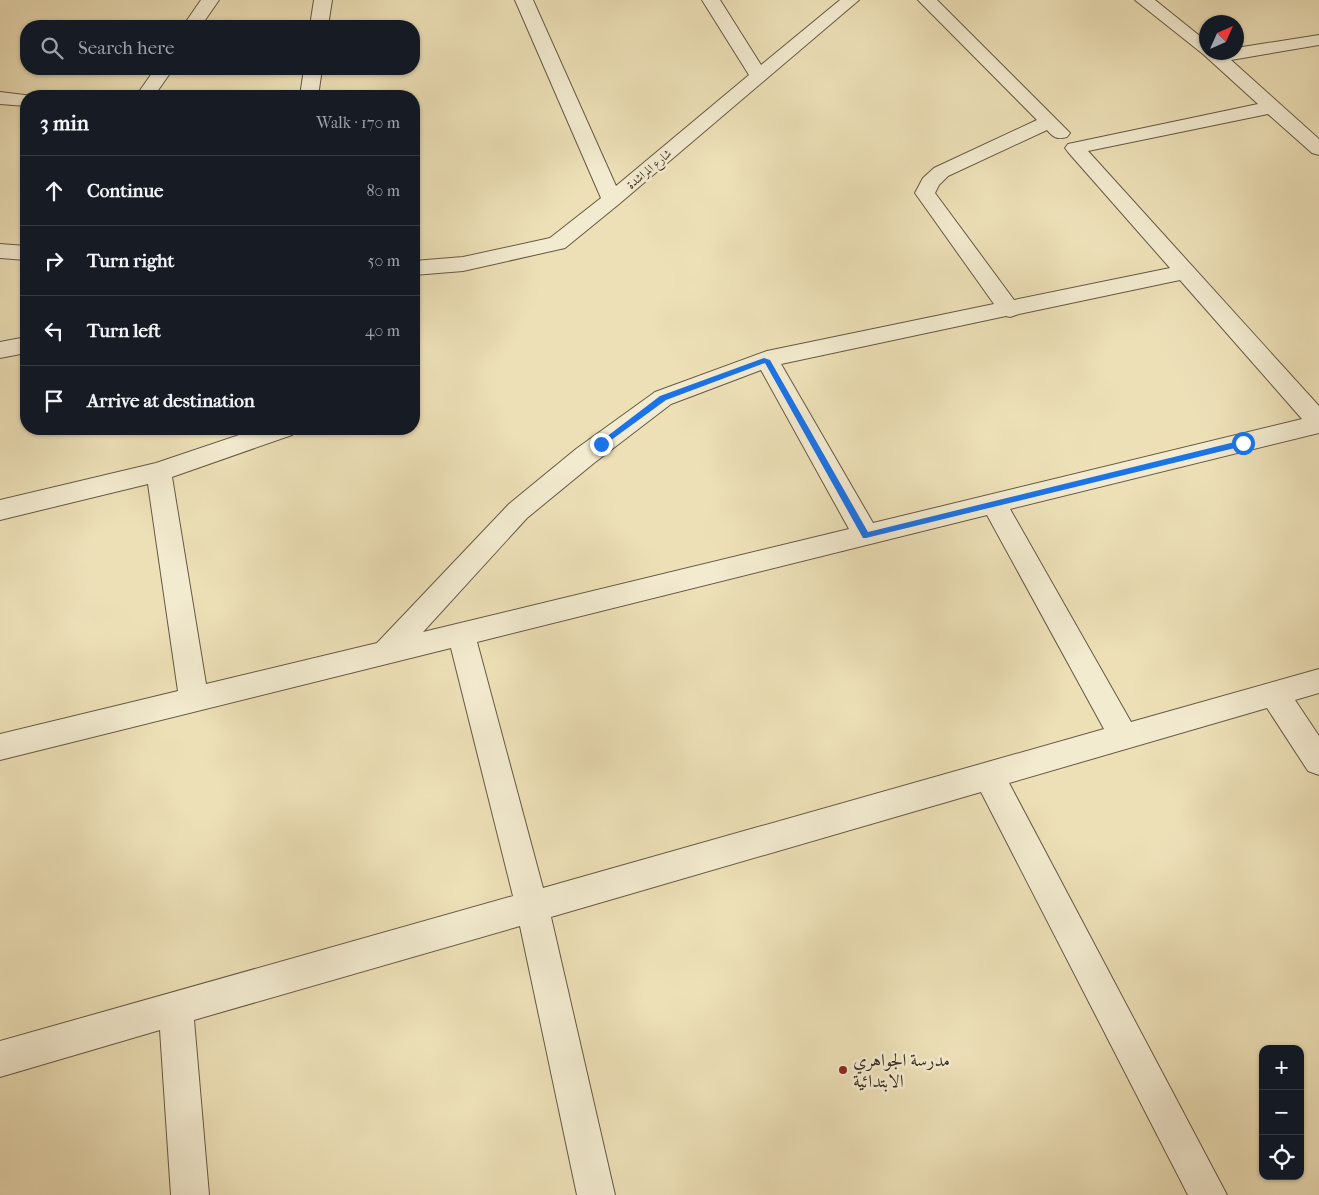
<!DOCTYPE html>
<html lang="en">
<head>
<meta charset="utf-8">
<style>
  body { margin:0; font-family:"IM FELL French Canon",Amiri,serif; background:#20242c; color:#f1f3f6 }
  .controls { position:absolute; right:15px; bottom:15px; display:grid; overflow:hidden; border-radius:10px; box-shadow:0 1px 4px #0004 }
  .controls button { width:45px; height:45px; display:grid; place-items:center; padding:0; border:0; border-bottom:1px solid #363941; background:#171b24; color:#f1f3f6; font:25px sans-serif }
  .compass { position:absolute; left:1199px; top:15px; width:45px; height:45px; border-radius:50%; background:#171b24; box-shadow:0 1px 4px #0004; rotate:45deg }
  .stop { position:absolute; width:15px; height:15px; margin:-11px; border:4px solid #1a73e8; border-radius:50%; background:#fff }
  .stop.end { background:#1a73e8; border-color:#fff; box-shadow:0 1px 5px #0008 }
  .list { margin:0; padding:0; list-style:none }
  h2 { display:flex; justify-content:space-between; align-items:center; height:65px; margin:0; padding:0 20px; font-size:21px }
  h2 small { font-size:16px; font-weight:400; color:#9ea1a6 }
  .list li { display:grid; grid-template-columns:32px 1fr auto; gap:15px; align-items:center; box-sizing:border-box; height:70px; padding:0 20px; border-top:1px solid #363941 }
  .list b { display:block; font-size:19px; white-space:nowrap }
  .list em { font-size:16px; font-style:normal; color:#9ea1a6 }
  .icon { flex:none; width:28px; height:28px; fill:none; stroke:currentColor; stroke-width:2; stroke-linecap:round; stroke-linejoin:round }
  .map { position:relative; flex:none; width:1319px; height:1195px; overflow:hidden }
  .search { position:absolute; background:#171b24; box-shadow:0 1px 4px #0004; left:20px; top:20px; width:400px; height:55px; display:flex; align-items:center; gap:12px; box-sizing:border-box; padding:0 18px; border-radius:20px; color:#9ea1a6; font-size:19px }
  .panel { position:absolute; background:#171b24; box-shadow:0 1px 4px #0004; left:20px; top:90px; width:400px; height:345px; border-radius:20px }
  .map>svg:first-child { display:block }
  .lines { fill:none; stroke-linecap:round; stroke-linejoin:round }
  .minor-casing { stroke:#655944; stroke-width:2 }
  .minor { fill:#f3ebd0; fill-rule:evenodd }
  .route { fill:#1a73e8 }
  .poi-dot { fill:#8f2418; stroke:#f3ebd0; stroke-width:2 }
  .labels { text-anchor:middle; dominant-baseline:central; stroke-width:5; stroke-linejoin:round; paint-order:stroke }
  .far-street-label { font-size:12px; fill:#382c1d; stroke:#f3ebd0 }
  .near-poi-label { font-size:18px; fill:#382c1d; stroke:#f3ebd0; text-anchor:start }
</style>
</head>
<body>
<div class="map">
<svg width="1319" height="1195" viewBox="0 0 1319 1195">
  <rect width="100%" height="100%" fill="#ede0b7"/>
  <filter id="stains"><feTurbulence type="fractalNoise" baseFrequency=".004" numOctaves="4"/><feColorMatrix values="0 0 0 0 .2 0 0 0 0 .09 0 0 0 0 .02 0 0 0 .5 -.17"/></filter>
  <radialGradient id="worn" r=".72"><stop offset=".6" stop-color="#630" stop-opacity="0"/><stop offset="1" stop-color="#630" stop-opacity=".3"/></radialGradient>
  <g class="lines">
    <defs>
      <path id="minor" d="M201,0H219L201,26H183Z
        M314,0H332L328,26H310Z
        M515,0H533L616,186L749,75L702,0H720L761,65L840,0H859L619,204L565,248L463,271L414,275V261L463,257L550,238L601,198Z
        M918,0H937L1070,133L1067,137C1057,140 1053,137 1047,130L948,176L939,185L935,193L1014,300L1170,268L1068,152L1065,148L1068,144L1258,104L1203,54L1135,0H1155L1206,41V52H1236V48L1319,35V45L1231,60L1319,139V155L1312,153L1268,114L1088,151L1319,406V433L1010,509L1131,722L1319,669V693L1295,700L1319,736V775L1308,771L1267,708L1009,783L1227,1195H1188L981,792L551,917L615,1195H577L520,926L194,1020L209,1195H171L160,1030L0,1077V1041L513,896L451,648L0,760V734L178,691L148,484L0,520V500L156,463L257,429H295L292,435L172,477L206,684L377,643L509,504L576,449L655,392L767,351L994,304L915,193L923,178L934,168L1037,120ZM1180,280L1302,419L873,523L781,364L1006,316L1010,317L1019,314ZM761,370L849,529L423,632L527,518L594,463L671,404ZM987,515L1104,729L543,888L477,642Z
        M155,69H173L154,96H136Z
        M304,69H322L318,96H300Z
        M0,92L33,96H26V106L0,104Z
        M0,244L26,246V260L0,258Z
        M26,337V353L0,358V342Z"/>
    </defs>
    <use href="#minor" class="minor-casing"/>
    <use href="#minor" class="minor"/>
  </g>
  <path class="route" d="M764,358L770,360L868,532L1243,440L1246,443L1243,446L866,538H863L765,363L666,400L603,446H598L597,444L660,396Z"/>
  <circle class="poi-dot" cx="843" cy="1070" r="5"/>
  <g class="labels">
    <g class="far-street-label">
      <text transform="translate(649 169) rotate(-40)">شارع المراشدة</text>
    </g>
    <g class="near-poi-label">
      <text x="853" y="1060">مدرسة الجواهري<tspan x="853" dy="21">الابتدائية</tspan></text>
    </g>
  </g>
  <rect width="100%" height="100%" filter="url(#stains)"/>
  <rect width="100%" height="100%" fill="url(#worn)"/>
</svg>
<div class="controls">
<button>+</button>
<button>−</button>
<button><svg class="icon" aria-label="locate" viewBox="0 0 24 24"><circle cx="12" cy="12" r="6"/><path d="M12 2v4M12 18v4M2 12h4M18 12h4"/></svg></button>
</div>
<svg class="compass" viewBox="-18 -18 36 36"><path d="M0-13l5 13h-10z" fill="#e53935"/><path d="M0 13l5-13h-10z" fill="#9ea1a6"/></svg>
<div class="stop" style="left:1243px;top:443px"></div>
<div class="stop end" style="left:601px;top:444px"></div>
<div class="search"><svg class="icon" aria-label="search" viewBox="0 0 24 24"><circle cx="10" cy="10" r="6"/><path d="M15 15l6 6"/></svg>Search here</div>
<section class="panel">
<h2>3 min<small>Walk · 170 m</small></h2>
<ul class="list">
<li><svg class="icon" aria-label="ahead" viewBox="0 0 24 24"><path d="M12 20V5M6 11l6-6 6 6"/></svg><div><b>Continue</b></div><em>80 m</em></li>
<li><svg class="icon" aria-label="right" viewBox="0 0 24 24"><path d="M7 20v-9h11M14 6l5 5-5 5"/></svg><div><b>Turn right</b></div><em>50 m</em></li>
<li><svg class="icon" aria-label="left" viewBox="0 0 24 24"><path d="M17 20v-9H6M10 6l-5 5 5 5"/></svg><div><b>Turn left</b></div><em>40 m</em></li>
<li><svg class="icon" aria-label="arrive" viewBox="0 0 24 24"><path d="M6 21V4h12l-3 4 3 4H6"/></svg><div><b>Arrive at destination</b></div></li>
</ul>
</section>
</div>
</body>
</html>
